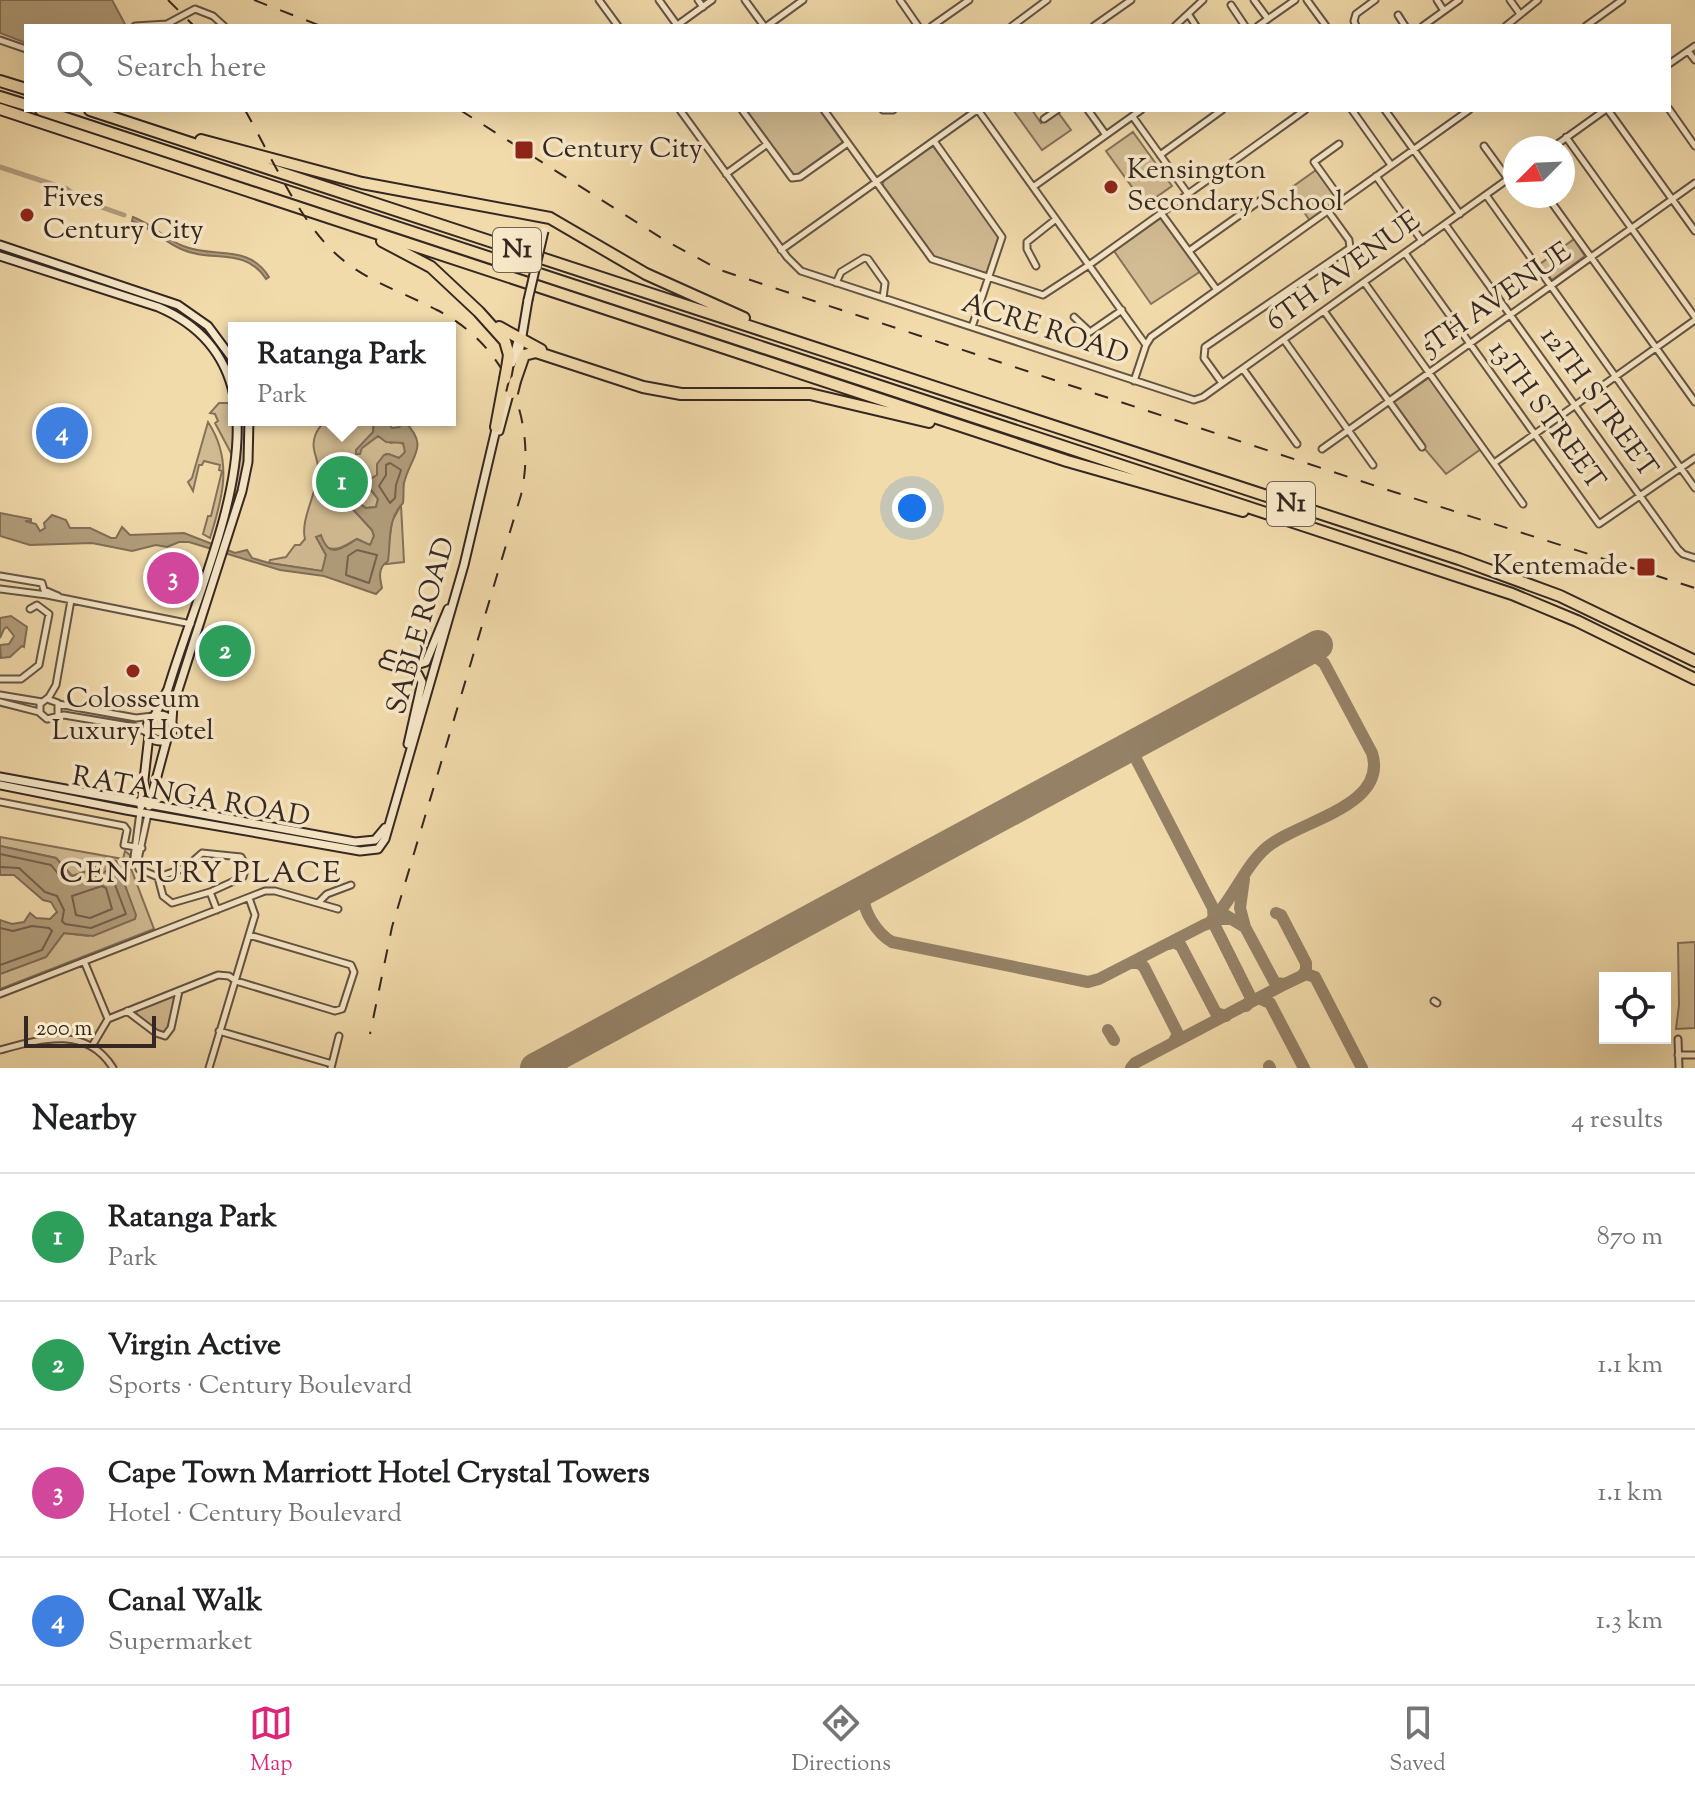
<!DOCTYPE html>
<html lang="en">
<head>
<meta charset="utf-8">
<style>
  body { margin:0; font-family:"Sorts Mill Goudy",serif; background:#f2f2f2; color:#202124 }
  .controls { position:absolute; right:24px; bottom:24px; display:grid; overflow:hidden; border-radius:0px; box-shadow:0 8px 32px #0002 }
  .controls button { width:72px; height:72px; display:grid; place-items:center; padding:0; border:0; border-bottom:2px solid #e0e0e0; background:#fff; color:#202124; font:40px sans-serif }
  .compass { position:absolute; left:1503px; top:136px; width:72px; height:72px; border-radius:50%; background:#fff; box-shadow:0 8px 32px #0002; rotate:246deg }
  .scale { position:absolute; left:24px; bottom:20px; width:132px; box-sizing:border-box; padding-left:8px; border:4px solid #352721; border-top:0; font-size:22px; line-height:28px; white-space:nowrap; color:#352721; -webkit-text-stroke:6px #f7e8c8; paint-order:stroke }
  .you { position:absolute; left:912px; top:508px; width:28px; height:28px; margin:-20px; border:6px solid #fff; border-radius:50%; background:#1a73e8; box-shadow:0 0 0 12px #1a73e833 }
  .badge { display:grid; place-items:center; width:52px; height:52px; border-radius:50%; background:#db2777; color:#fff; font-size:26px; font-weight:700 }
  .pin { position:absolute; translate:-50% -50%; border:4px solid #fff; box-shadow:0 2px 8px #0006 }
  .popup { position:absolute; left:228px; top:322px; width:228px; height:104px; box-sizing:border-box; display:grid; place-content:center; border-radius:0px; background:#fff; filter:drop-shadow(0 2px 6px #0005); font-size:26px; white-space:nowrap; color:#757577 }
  .popup b { font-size:30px; color:#202124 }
  .popup::after { content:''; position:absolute; left:50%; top:100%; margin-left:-16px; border:16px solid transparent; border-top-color:#fff }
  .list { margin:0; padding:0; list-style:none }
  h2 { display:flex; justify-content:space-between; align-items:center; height:104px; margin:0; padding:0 32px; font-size:34px }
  h2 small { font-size:26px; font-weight:400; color:#757577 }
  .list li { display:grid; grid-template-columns:52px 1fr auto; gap:24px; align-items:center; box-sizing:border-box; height:128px; padding:0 32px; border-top:2px solid #e0e0e0 }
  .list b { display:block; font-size:30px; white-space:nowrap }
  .list p { margin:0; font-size:26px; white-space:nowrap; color:#757577 }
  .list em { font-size:26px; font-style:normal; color:#757577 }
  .icon { flex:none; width:44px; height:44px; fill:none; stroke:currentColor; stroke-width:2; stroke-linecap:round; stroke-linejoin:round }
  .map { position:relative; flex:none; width:1695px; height:1068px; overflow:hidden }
  .search { position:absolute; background:#fff; box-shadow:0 8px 32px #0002; left:24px; right:24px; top:24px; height:88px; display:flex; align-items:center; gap:20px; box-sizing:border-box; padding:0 28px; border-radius:0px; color:#757577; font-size:30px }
  .sheet { height:616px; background:#fff }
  nav { display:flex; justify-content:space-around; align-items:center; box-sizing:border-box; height:112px; border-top:2px solid #e0e0e0; background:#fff; font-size:22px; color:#757577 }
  nav a { display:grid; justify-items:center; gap:4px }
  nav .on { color:#db2777 }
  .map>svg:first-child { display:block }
  .green { fill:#d2bc94; stroke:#84725a; stroke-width:2 }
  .water { fill:#b29e7c; stroke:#806e58; stroke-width:2 }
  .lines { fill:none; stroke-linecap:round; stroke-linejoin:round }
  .shore { stroke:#74624e; stroke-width:2 }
  .canal { stroke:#b29e7c; stroke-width:5 }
  .taxiway { stroke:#948166; stroke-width:12 }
  .runway { stroke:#948166; stroke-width:30 }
  .minor-casing { stroke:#645444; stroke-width:9 }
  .secondary-casing { stroke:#352721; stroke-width:11 }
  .motorway-casing { stroke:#352721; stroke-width:14 }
  .minor { stroke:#f7e8c8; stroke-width:5 }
  .secondary { stroke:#f7e8c8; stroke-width:7 }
  .motorway { stroke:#f2dbab; stroke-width:10 }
  .rail { stroke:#352721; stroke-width:2; stroke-dasharray:14 14; stroke-linecap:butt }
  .secondary-bridge-casing { stroke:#352721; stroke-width:11; stroke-linecap:butt }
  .motorway-bridge-casing { stroke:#352721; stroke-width:14; stroke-linecap:butt }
  .secondary-bridge { stroke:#f7e8c8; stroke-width:7 }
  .motorway-bridge { stroke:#f2dbab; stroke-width:10 }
  .poi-dot { fill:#8f2418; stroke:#f7e8c8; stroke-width:3 }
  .labels { text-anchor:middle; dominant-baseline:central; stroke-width:7; stroke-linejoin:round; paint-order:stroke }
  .shield { fill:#f7e8c8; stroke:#6f6153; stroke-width:2 }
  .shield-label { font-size:26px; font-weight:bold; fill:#352721 }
  .poi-label { font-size:28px; fill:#352721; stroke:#f7e8c8; text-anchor:start }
  .street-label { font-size:28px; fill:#352721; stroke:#f7e8c8 }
  .neighbourhood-label { font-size:30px; letter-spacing:2px; fill:#352721; stroke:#f7e8c8 }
</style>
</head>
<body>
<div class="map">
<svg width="1695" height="1068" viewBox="0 0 1695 1068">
  <rect width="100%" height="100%" fill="#f2dbab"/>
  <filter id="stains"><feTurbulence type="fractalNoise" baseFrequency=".0025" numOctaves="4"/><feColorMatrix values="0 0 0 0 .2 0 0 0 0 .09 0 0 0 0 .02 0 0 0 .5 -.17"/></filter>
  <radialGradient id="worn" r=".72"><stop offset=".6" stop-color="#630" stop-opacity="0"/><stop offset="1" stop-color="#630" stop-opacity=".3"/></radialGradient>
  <path class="green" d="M744,110H822L843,142L794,177Z
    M1013,110H1032L1041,123L1057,111L1071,130L1042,150Z
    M1133,132L1172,186L1145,205L1106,151Z
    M933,146L1000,237L989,271L986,274L933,257L882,187L884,179Z
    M1319,168L1342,201L1311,222L1288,190Z
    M1161,218L1201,271L1151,304L1114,251Z
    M1574,239L1585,256L1552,280L1540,264Z
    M1430,377L1481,449L1446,474L1424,448L1394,402Z
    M219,403H229L234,410V454L232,455L215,423L218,421L215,414L210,413Z
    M240,420H246L243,478L195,620L193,619C214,555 242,489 240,420Z
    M326,420H374L373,432L362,448L378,436L391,443L399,441L406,447L403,457L399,458L386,454L377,475L367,481L370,489L378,499L376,507L366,508L356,501L349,505L372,530L374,536L370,546L357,539C345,545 341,551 327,548L323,541L317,538L326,555L324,569L321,571L269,563L270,560L286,557L295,545H300L305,539C300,520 317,493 318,472C320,460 310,451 315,436C317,430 322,424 326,420Z
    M208,422C233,460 223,497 210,538L203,534L208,516H211L222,471L219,470L220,465L204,461L202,465H199L193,491L188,482L192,478Z
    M401,505L404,562L386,564L392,521Z
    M0,837L123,859L125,851L130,855V866L154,929L0,989V974L46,957L64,933L88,936L101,861L95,869L72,876L56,858L0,846Z
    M1695,942V1028L1676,1029L1679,1005L1678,943Z
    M172,996L175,998L168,1032L161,1034L136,1015L137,1010Z"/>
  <path class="water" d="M0,0H112L126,26H26V43L0,33Z
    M133,217C152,224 165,239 183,246C214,259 248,243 269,277L266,279C245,246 211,263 181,249C163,241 151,227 132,221Z
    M374,420H386L392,428L399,427L405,422C430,447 411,455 404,483C403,489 404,496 403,503C387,519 391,540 388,561C377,568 380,579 382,588L376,594L324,576L280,570L189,542H179L167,547L156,545L132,551L92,543L30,545L0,536V513L31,519V521H25L36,524L40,531L45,528L44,523L52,515L66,520L70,528H90L111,538H116L122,527L130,535L184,533L235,553L247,550L252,558L269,563L322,571L326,555L316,537L321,535C329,560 342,548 357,539L370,545L374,536L372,530L348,504V500L352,499L366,508L376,507L378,499L368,486L367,481L377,475V464L384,455L389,454L399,458L405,452L403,443L386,442L378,436L362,448L360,454H356V450L373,432Z
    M11,616L27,627L24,647L22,646L10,657L1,658L0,645L9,644L14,636L7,627L4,629L0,638V618Z
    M0,846L56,858L72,876L94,869L105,859L116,861L136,915L135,919L93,936L64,933L46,957L0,974V920L12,924L24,922L30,913L36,918L50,919L57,912L51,902L43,900L14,875H0Z"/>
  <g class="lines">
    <path class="shore" d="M390,463L401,470L396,485L395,498L390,503L379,486L386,475V465Z
      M357,550L377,555L369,583L346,575L348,556Z
      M0,854L51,865L63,880L72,884L97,877L109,869L126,914L91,928L65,924L62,921L64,910L57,896L45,892L19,868L0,867
      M102,886L106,888L112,909L90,918L76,915L72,896Z
      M0,928L13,931L32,926L49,928L52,931L42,950L0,965"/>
    <path class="canal" d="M0,167L67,189L81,200L124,215"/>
    <path class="taxiway" d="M1146,738L1136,747L1135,757L1213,908L1214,924L1250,996V1002L1246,1006
      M1117,754L1129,752L1136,759
      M1244,879L1240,908L1245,927
      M874,885L865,893C860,909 878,934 892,942L1088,982L1099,979L1204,925L1221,919H1231
      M844,901L856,899L864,905
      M1276,913L1281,915L1306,963V970L1302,976
      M1225,915L1245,927L1275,983L1285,984L1306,974L1315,977L1362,1068
      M1210,922C1232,902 1243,868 1266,848C1297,821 1389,807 1372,753L1324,663L1312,654L1298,656
      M1169,944L1174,942L1181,946L1216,1013L1226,1016
      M1131,963H1139L1144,967L1178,1034L1173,1043
      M1258,998L1270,1003L1304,1068
      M1108,1030L1114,1040
      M1269,1066L1270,1068
      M1131,1068L1135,1063L1285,984"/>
    <path class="runway" d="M535,1068L1318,645"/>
    <defs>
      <path id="minor" d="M599,0L618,26
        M659,0L677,25
        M698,0L703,7
        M745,0L764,26
        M900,0L918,26
        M1254,0L1268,19
        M1307,0L1326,26
        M1437,0L1444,11
        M1510,0L1520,14
        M1231,5L1245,26
        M1189,15L1196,26
        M1398,15L1405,26
        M135,26L167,24L195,9L213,16L224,26
        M676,26L712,0
        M767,26L803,0
        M932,26L969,0
        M1012,26L1047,0
        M1094,26L1131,0
        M1175,26L1203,0
        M1258,26L1295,0
        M1356,26L1354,21L1356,14L1375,0
        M1423,26L1459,0
        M1506,26L1538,0
        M1586,26L1622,0
        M0,40L26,49
        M1688,51L1695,60
        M1669,64L1695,46
        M1669,109L1695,146
        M680,110L787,257L801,271L1194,400L1203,397L1515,174
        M742,110L792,178L800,177L848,143
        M824,110L932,259L1043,295L1089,265L1305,110
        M883,110H893
        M978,110L1146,345L1134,381
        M1088,110L1106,135
        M1352,110L1391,165
        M1385,110L1460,214
        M1608,110L1695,231
        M1133,117L1188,194
        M1044,119L1057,110
        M1566,137L1695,317
        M934,141L1002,237L972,327
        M1339,144L1314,162L1342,201
        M1484,146L1508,179
        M1552,148L1605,110
        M1160,155L1222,110
        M726,174L766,145
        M1376,176L1422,241
        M1033,187L1141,110
        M1486,195L1695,488
        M1547,196L1695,402
        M1161,213L1217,290
        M1445,224L1678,549L1683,554L1695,558
        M781,250L977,110
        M1189,251L1265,197
        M1405,253L1599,524L1695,458
        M1036,266L1027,249V242L1056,219
        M1364,282L1523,504
        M836,283L841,272L864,258L868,259L885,283L883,298
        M1324,311L1422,447
        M1074,317L1090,332L1122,310
        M1284,340L1373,465
        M1146,345L1151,337L1469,110
        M1243,369L1297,444
        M1222,383L1204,358L1205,347L1350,248L1349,240L1328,211
        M1322,449L1695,183
        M1494,463L1695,320
        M0,576L42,583L44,590L58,596
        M0,589L47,595L191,624
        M71,600L56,685L49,697L40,704V713L47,719L64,715L135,727L148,733
        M0,679H21L39,665L49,614L37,605L30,609
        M0,695L42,702
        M47,699L58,703V715
        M0,702L39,712
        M58,704L136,718L153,716
        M0,802L124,826L127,830L124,845L142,848
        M140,812L134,857L139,869L158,877L185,868L202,853L241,857L246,866L243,877L210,892L172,903L163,896L158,877
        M137,864L148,814
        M210,892L217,910
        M318,903L327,894L351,885
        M84,961L108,1019
        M0,994L265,891H275L338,909
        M1434,1001L1437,1003
        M127,1011L156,1033L165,1036L171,1028L179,991
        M219,1031L332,1064
        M1678,1039L1679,1068
        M92,1046L108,1019L218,975L229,976L236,981L335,1011L342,1009L354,972L351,965L249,935
        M0,1050C41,1039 86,1025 113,1068
        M1678,1055H1695
        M209,1068L255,915L249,898
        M331,1068L339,1036"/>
      <path id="secondary" d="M0,245L178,305L208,326L234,361
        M0,256L158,307C198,324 225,353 234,396
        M518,360L528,300
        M512,363L519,337
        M499,431L510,390
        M389,655L416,665L426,662L448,609
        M384,663L418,674L422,682L408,744
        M147 728a13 13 0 1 1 26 0a13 13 0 1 1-26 0Z
        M155,715L168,689C192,608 241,503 237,420
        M172,721L173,706L242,491L248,462L249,420
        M0,777L355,842L375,840L385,828
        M0,785L126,810L360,851L378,849L385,839L464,565L497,425
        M141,806L149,735
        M149,806L167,739"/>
      <path id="motorway" d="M0,81L26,89
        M0,97L26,105
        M0,109L1067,461L1243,511
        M41,110L1512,594L1577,621L1695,679
        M90,110L1459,559L1560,596L1695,661
        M201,140L362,183L550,218L646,274L744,318
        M382,241L431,267L479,312L505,341L509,355L507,368
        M499,327L541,350
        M515,381L524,355L536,352L643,387L681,394H810L929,422
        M496,427L505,379"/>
    </defs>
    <use href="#minor" class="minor-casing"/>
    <use href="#secondary" class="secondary-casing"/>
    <use href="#motorway" class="motorway-casing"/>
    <use href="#minor" class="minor"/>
    <use href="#secondary" class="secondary"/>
    <use href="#motorway" class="motorway"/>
    <path class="rail" d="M168,0L194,26
      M254,0L321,26
      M245,110C270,154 299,221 336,254C365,281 403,292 437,310C506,345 538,420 521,495L392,927L370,1034
      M460,110L666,241L720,270L1391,491L1695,588"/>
    <defs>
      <path id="secondary-bridge" d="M528,300L544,231"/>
      <path id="motorway-bridge" d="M505,379L507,368
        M512,393L515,381"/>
    </defs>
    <use href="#secondary-bridge" class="secondary-bridge-casing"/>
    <use href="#motorway-bridge" class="motorway-bridge-casing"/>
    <use href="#secondary-bridge" class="secondary-bridge"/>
    <use href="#motorway-bridge" class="motorway-bridge"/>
  </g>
  <g class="poi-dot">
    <rect x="514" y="140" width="20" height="20" rx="4"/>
    <circle cx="1111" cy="187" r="8"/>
    <circle cx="27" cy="215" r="8"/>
    <rect x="1636" y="557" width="20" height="20" rx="4"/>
    <circle cx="133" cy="671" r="8"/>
  </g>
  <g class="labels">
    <g class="shield">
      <rect x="493" y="228" width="48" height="44" rx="6"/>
      <rect x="1267" y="482" width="48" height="44" rx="6"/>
    </g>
    <g class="shield-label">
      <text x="517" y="250">N1</text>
      <text x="1291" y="504">N1</text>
    </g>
    <g class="poi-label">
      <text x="542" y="150">Century City</text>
      <text x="1127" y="171">Kensington<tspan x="1127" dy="32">Secondary School</tspan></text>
      <text x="43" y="199">Fives<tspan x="43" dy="32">Century City</tspan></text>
      <text x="1628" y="567" text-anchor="end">Kentemade</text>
      <text x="133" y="700" text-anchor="middle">Colosseum<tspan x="133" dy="32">Luxury Hotel</tspan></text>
    </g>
    <g class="street-label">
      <text transform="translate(1344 272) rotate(-36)">6TH AVENUE</text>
      <text transform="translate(1497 300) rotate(-35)">5TH AVENUE</text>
      <text transform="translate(1045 330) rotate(18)">ACRE ROAD</text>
      <text transform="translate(1598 403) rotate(54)">12TH STREET</text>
      <text transform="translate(1546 416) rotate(54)">13TH STREET</text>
      <text transform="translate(422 626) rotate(-74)">SABLE ROAD</text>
      <text transform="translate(191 798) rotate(10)">RATANGA ROAD</text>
    </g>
    <g class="neighbourhood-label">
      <text x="201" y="874">CENTURY PLACE</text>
    </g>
  </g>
  <rect width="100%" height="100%" filter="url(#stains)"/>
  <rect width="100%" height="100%" fill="url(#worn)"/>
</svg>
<div class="controls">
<button><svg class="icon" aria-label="locate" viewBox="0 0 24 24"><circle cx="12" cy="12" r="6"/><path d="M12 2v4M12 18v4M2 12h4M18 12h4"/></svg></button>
</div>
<svg class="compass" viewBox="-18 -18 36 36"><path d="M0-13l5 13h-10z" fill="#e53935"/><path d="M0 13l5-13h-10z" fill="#757577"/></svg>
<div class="scale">200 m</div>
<div class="you"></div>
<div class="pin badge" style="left:342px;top:482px;background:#2e9e5b">1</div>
<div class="popup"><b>Ratanga Park</b>Park</div>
<div class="pin badge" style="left:225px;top:651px;background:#2e9e5b">2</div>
<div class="pin badge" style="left:173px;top:578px;background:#d1479c">3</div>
<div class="pin badge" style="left:62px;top:433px;background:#3f7fe0">4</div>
<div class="search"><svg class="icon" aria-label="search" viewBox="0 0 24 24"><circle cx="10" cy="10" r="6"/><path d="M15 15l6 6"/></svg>Search here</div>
</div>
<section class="sheet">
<h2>Nearby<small>4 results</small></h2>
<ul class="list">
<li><span class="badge" style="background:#2e9e5b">1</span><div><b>Ratanga Park</b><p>Park</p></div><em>870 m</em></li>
<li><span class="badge" style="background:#2e9e5b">2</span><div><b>Virgin Active</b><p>Sports · Century Boulevard</p></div><em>1.1 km</em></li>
<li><span class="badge" style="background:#d1479c">3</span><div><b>Cape Town Marriott Hotel Crystal Towers</b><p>Hotel · Century Boulevard</p></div><em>1.1 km</em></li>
<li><span class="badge" style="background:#3f7fe0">4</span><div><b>Canal Walk</b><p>Supermarket</p></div><em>1.3 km</em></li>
</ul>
</section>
<nav>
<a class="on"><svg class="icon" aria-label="map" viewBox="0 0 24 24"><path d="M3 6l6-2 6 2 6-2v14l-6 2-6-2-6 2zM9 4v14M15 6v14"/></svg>Map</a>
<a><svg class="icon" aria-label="directions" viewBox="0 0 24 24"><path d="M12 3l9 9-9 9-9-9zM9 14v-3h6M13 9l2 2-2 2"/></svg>Directions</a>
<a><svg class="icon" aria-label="saved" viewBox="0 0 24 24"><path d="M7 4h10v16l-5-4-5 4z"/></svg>Saved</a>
</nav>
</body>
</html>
